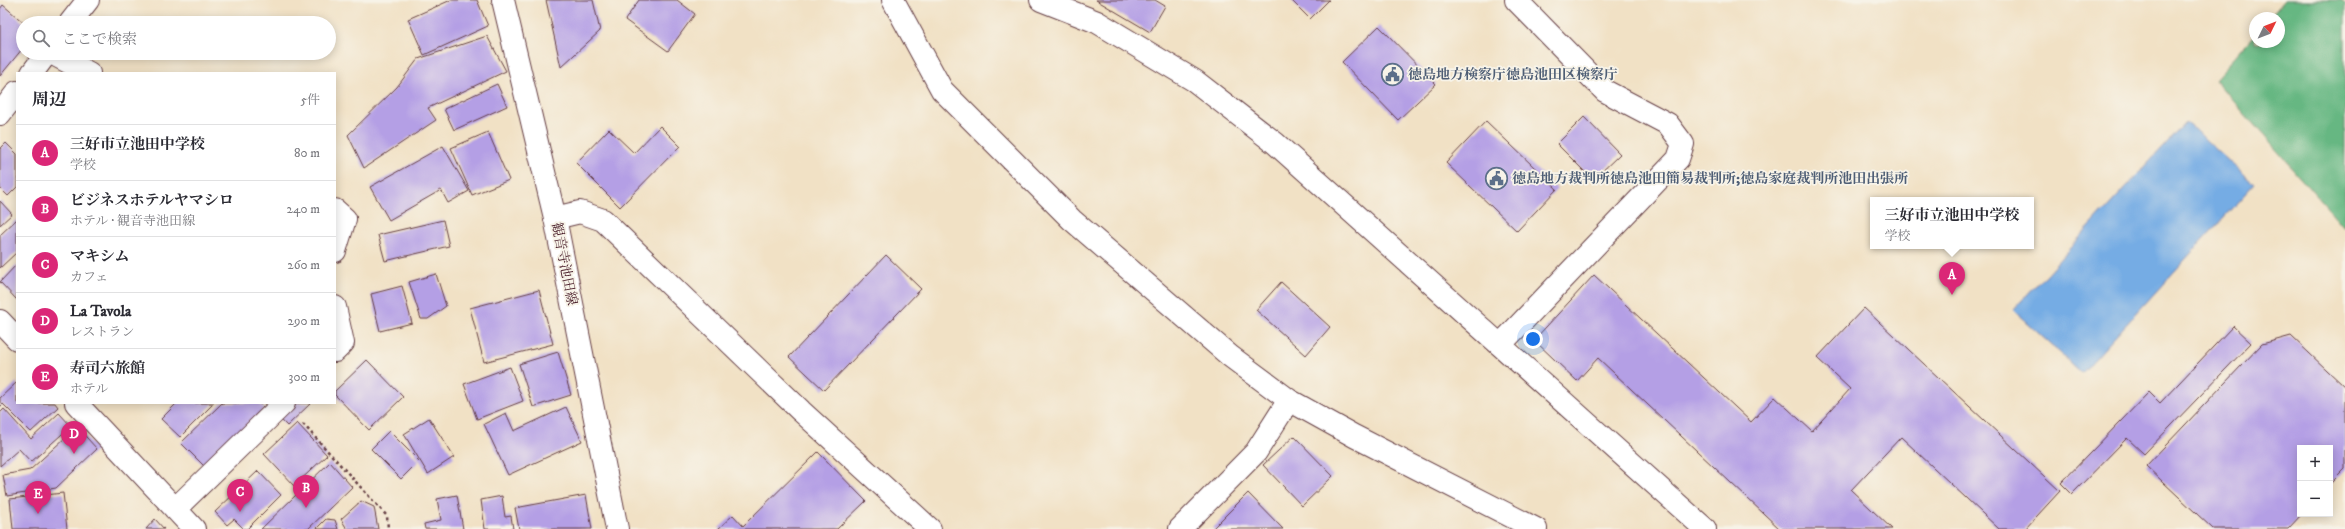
<!DOCTYPE html>
<html lang="ja">
<head>
<meta charset="utf-8">
<style>
  body { margin:0; font-family:"IM FELL DW Pica","Noto Serif JP",serif; background:#f2f2f3; color:#2b2b33 }
  .controls { position:absolute; right:12px; bottom:12px; display:grid; overflow:hidden; border-radius:0px; box-shadow:0 2px 10px #0003 }
  .controls button { width:36px; height:36px; display:grid; place-items:center; padding:0; border:0; border-bottom:1px solid #e1e1e2; background:#fff; color:#2b2b33; font:20px sans-serif }
  .compass { position:absolute; left:2249px; top:12px; width:36px; height:36px; border-radius:50%; background:#fff; box-shadow:0 2px 10px #0003; rotate:47deg }
  .you { position:absolute; left:1533px; top:339px; width:14px; height:14px; margin:-10px; border:3px solid #fff; border-radius:50%; background:#1a73e8; box-shadow:0 0 0 6px #1a73e833 }
  .badge { display:grid; place-items:center; width:26px; height:26px; border-radius:50%; background:#db2777; color:#fff; font-size:13px; font-weight:700 }
  .pin { position:absolute; translate:-50% -33px; filter:drop-shadow(0 1px 2px #0008) }
  .pin::after { content:''; position:absolute; top:21px; width:14px; height:12px; background:inherit; clip-path:polygon(0 0,100% 0,50% 100%) }
  .popup { position:absolute; left:1870px; top:197px; width:164px; height:52px; box-sizing:border-box; display:grid; place-content:center; border-radius:0px; background:#fff; filter:drop-shadow(0 1px 3px #0005); font-size:13px; white-space:nowrap; color:#7c7c81 }
  .popup b { font-size:15px; color:#2b2b33 }
  .popup::after { content:''; position:absolute; left:50%; top:100%; margin-left:-8px; border:8px solid transparent; border-top-color:#fff }
  .list { margin:0; padding:0; list-style:none }
  h2 { display:flex; justify-content:space-between; align-items:center; height:52px; margin:0; padding:0 16px; font-size:17px }
  h2 small { font-size:13px; font-weight:400; color:#7c7c81 }
  .list li { display:grid; grid-template-columns:26px 1fr auto; gap:12px; align-items:center; box-sizing:border-box; height:56px; padding:0 16px; border-top:1px solid #e1e1e2 }
  .list b { display:block; font-size:15px; white-space:nowrap }
  .list p { margin:0; font-size:13px; white-space:nowrap; color:#7c7c81 }
  .list em { font-size:13px; font-style:normal; color:#7c7c81 }
  .icon { flex:none; width:22px; height:22px; fill:none; stroke:currentColor; stroke-width:2; stroke-linecap:round; stroke-linejoin:round }
  .map { position:relative; flex:none; width:2345px; height:529px; overflow:hidden }
  .search { position:absolute; background:#fff; box-shadow:0 2px 10px #0003; left:16px; top:16px; width:320px; height:44px; display:flex; align-items:center; gap:10px; box-sizing:border-box; padding:0 14px; border-radius:22px; color:#7c7c81; font-size:15px }
  .panel { position:absolute; background:#fff; box-shadow:0 2px 10px #0003; left:16px; top:72px; width:320px; height:332px; border-radius:0px }
  .map>svg:first-child { display:block }
  .forest { fill:#66b782; stroke:#586b56 }
  .water { fill:#75ace4; stroke:#606688 }
  .building { fill:#b49fe5 }
  .lines { fill:none; stroke-linecap:round; stroke-linejoin:round }
  .minor-casing { stroke:#633c42; stroke-width:24 }
  .major-casing { stroke:#633c42; stroke-width:24 }
  .path { stroke:#633c42; stroke-width:2.5; stroke-dasharray:3 3; stroke-linecap:butt }
  .minor { stroke:#fff; stroke-width:22 }
  .major { stroke:#fff; stroke-width:22 }
  .labels { text-anchor:middle; dominant-baseline:central; stroke-width:3.5; stroke-linejoin:round; paint-order:stroke }
  .service-label { font-size:14px; font-weight:bold; fill:#4e5e75; stroke:#f7f3e8; text-anchor:start }
  .street-label { font-size:14px; fill:#4a1f2b; stroke:#f7f3e8 }
</style>
</head>
<body>
<div class="map">
<svg width="2345" height="529" viewBox="0 0 2345 529">
  <rect width="100%" height="100%" fill="#f7f3e8"/>
  <filter id="ink" filterUnits="userSpaceOnUse"><feTurbulence type="fractalNoise" baseFrequency=".025" numOctaves="2"/><feDisplacementMap in="SourceGraphic" scale="8" xChannelSelector="R" yChannelSelector="G"/><feConvolveMatrix kernelMatrix="1 2 1 2 8 2 1 2 1" color-interpolation-filters="sRGB"/></filter>
  <filter id="wash" filterUnits="userSpaceOnUse"><feTurbulence type="fractalNoise" baseFrequency=".012" numOctaves="4" result="noise"/><feDisplacementMap in="SourceGraphic" scale="16" xChannelSelector="R" yChannelSelector="G"/><feGaussianBlur stdDeviation="0.9" result="paint"/><feColorMatrix in="noise" values="0 0 0 0 0 0 0 0 0 0 0 0 0 0 0 0 0 1.4 0 .05"/><feComposite in="paint" operator="in"/></filter>
  <g filter="url(#wash)">
    <rect width="100%" height="100%" fill="#f1e1c5"/>
    <path class="forest" d="M2285,0H2341L2345,4V228L2214,79L2255,34V42H2279V18H2269Z"/>
    <path class="water" d="M2186,122L2254,184L2082,373L2013,310Z"/>
    <g id="blocks">
      <path class="building" d="M451,0H477L488,26L424,55L408,19Z
        M546,0H593L600,31L561,67Z
        M639,0H677L695,14L668,51L625,20Z
        M1096,0H1155L1165,6L1150,32Z
        M1291,0H1329L1310,19Z
        M3,5L24,23L23,48L0,76V9Z
        M1379,26L1436,84L1398,120L1342,62Z
        M487,36L506,71L428,108L436,120L364,168L348,135L397,87L418,59Z
        M497,84L507,106L454,130L444,109Z
        M1584,117L1620,154L1593,180L1557,144Z
        M1486,121L1557,189L1517,231L1446,163Z
        M660,126L680,146L620,207L576,163L609,129L634,153Z
        M488,132L509,180L472,195L451,148Z
        M6,143L17,154V187L8,196L0,188V149Z
        M443,146L469,191L448,203L441,190L389,220L370,187Z
        M0,201L12,214L0,225Z
        M17,219V252L0,268V235Z
        M443,220L449,246L385,261L378,235Z
        M886,255L921,289L824,390L789,357Z
        M17,264V300L0,282Z
        M436,274L446,306L428,319H421L409,282Z
        M1594,275L1751,422L1775,397L1812,431L1850,389L1817,358L1864,308L2060,491L2025,529H1999L1901,437L1851,490L1892,529H1780L1598,358L1577,381L1534,340Z
        M1281,282L1330,327L1306,355L1256,310Z
        M402,286L412,323L380,331L371,294Z
        M539,290L553,344L484,362L470,308Z
        M2233,326L2251,343L2144,454L2127,438L2072,494L2061,483L2149,392L2160,403Z
        M2291,336L2345,387V469L2330,484V448H2300V514H2302L2288,529H2213L2146,466L2262,344Z
        M558,352L571,395L533,407L519,364Z
        M367,360L403,397L369,430L335,395V391Z
        M510,367L523,401L477,419L464,384Z
        M17,382V403H55L58,407L31,432L3,404L0,407V398Z
        M177,403H214L180,437L161,419Z
        M222,403H259L265,409L206,468L181,443Z
        M269,403H311L287,426L267,405Z
        M566,407L582,441L508,475L484,424L506,413L514,431Z
        M4,409L31,439L59,413L71,426L31,462L19,449L0,466V413Z
        M429,418L454,457L428,474L404,434Z
        M297,423L327,455L294,486L264,454Z
        M77,427L97,449L56,488L7,496L3,475L30,470Z
        M389,431L419,461L401,479L371,449Z
        M1294,436L1333,476L1302,506L1263,465Z
        M818,452L866,501L837,529H718L733,515L743,526Z
        M330,462L352,487L308,529H261Z
        M258,471L281,495L247,529H244L234,519L227,525L215,512Z
        M63,493L67,529H13L10,499Z
        M1248,493L1283,529H1212Z
        M457,495L463,529H425L424,524L441,520L437,499Z
        M586,495L592,529H519L515,508Z
        M502,496L505,517L511,516L513,529H485L481,500Z
        M361,501L374,507L378,529H347L341,519Z
        M155,519L164,529H146Z
        M326,519L335,520L338,529H316Z"/>
    </g>
  </g>
  <g filter="url(#ink)">
    <use href="#blocks" fill-opacity="0" stroke="#633c42" stroke-width="1"/>
    <g class="lines">
      <defs>
        <path id="minor" d="M893,0L942,90L1072,220L1230,356L1289,400L1354,436L1536,529
          M1041,0L1097,22L1195,81L1275,143L1705,529
          M70,23L88,0
          M51,53L89,73
          M32,73L47,53
          M0,114L17,92
          M335,210L345,219L335,251
          M555,218L580,212L603,220L801,411L930,529
          M335,307L343,343L335,351
          M0,321L17,339
          M1500,345L1678,159L1683,144L1668,124L1605,91L1516,0
          M76,403L194,529
          M175,509L284,403
          M1180,529L1256,452L1289,400"/>
        <path id="major" d="M503,0L555,218L617,529"/>
      </defs>
      <use href="#minor" class="minor-casing"/>
      <use href="#major" class="major-casing"/>
      <path class="path" d="M303,424L387,516L388,529"/>
      <use href="#minor" class="minor"/>
      <use href="#major" class="major"/>
    </g>
  </g>
  <defs>
    <symbol id="civic-ring" viewBox="-11 -11 22 22"><circle r="9.5" fill="#f7f3e8" stroke="#5c6f8a" stroke-width="1.5"/><path d="M-.6-6.5H3V-4.5H.6V-3L4-1V1h2V6H-6V1h2V-1L-.6-3ZM-1.2 2.5V6h2.4V2.5Z" fill="#5c6f8a"/></symbol>
  </defs>
  <g fill-rule="evenodd">
    <use href="#civic-ring" x="1380" y="62" width="25" height="25"/>
    <use href="#civic-ring" x="1484" y="166" width="25" height="25"/>
  </g>
  <g class="labels">
    <g class="service-label">
      <text x="1408" y="75">徳島地方検察庁徳島池田区検察庁</text>
      <text x="1512" y="179">徳島地方裁判所徳島池田簡易裁判所;徳島家庭裁判所池田出張所</text>
    </g>
    <g class="street-label">
      <text transform="translate(564 264) rotate(79)">観音寺池田線</text>
    </g>
  </g>
</svg>
<div class="controls">
<button>+</button>
<button>−</button>
</div>
<svg class="compass" viewBox="-18 -18 36 36"><path d="M0-13l5 13h-10z" fill="#e53935"/><path d="M0 13l5-13h-10z" fill="#7c7c81"/></svg>
<div class="you"></div>
<div class="pin badge" style="left:1952px;top:295px">A</div>
<div class="popup"><b>三好市立池田中学校</b>学校</div>
<div class="pin badge" style="left:306px;top:508px">B</div>
<div class="pin badge" style="left:240px;top:512px">C</div>
<div class="pin badge" style="left:74px;top:454px">D</div>
<div class="pin badge" style="left:38px;top:514px">E</div>
<div class="search"><svg class="icon" aria-label="search" viewBox="0 0 24 24"><circle cx="10" cy="10" r="6"/><path d="M15 15l6 6"/></svg>ここで検索</div>
<section class="panel">
<h2>周辺<small>5件</small></h2>
<ul class="list">
<li><span class="badge">A</span><div><b>三好市立池田中学校</b><p>学校</p></div><em>80 m</em></li>
<li><span class="badge">B</span><div><b>ビジネスホテルヤマシロ</b><p>ホテル · 観音寺池田線</p></div><em>240 m</em></li>
<li><span class="badge">C</span><div><b>マキシム</b><p>カフェ</p></div><em>260 m</em></li>
<li><span class="badge">D</span><div><b>La Tavola</b><p>レストラン</p></div><em>290 m</em></li>
<li><span class="badge">E</span><div><b>寿司六旅館</b><p>ホテル</p></div><em>300 m</em></li>
</ul>
</section>
</div>
</body>
</html>
